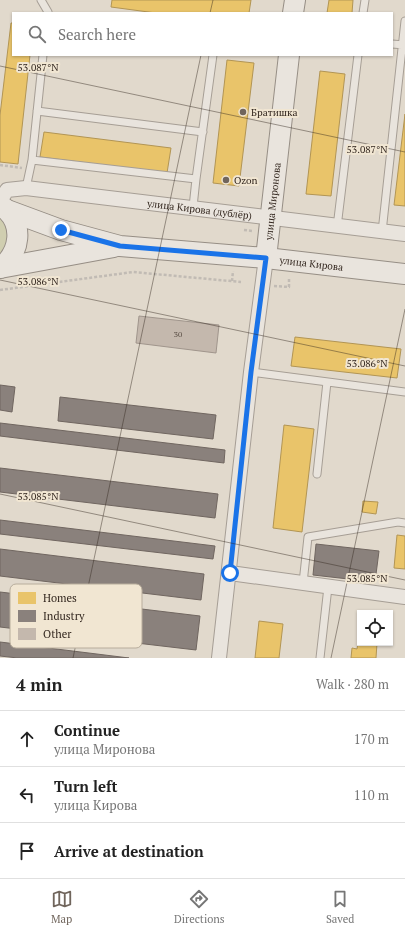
<!DOCTYPE html>
<html lang="en">
<head>
<meta charset="utf-8">
<style>
  body { margin:0; font-family:"PT Serif",serif; background:#f6f6f6; color:#222 }
  .controls { position:absolute; right:12px; bottom:12px; display:grid; overflow:hidden; border-radius:0px; box-shadow:0 1px 3px #0004 }
  .controls button { width:36px; height:36px; display:grid; place-items:center; padding:0; border:0; border-bottom:1px solid #e0e0e0; background:#fff; color:#222; font:20px sans-serif }
  .stop { position:absolute; width:12px; height:12px; margin:-9px; border:3px solid #1a73e8; border-radius:50%; background:#fff }
  .stop.end { background:#1a73e8; border-color:#fff; box-shadow:0 1px 4px #0008 }
  .list { margin:0; padding:0; list-style:none }
  h2 { display:flex; justify-content:space-between; align-items:center; height:52px; margin:0; padding:0 16px; font-size:17px }
  h2 small { font-size:13px; font-weight:400; color:#767676 }
  .list li { display:grid; grid-template-columns:26px 1fr auto; gap:12px; align-items:center; box-sizing:border-box; height:56px; padding:0 16px; border-top:1px solid #e0e0e0 }
  .list b { display:block; font-size:15px; white-space:nowrap }
  .list p { margin:0; font-size:13px; white-space:nowrap; color:#767676 }
  .list em { font-size:13px; font-style:normal; color:#767676 }
  .icon { flex:none; width:22px; height:22px; fill:none; stroke:currentColor; stroke-width:2; stroke-linecap:round; stroke-linejoin:round }
  .map { position:relative; flex:none; width:405px; height:658px; overflow:hidden }
  .search { position:absolute; background:#fff; box-shadow:0 1px 3px #0004; left:12px; right:12px; top:12px; height:44px; display:flex; align-items:center; gap:10px; box-sizing:border-box; padding:0 14px; border-radius:0px; color:#767676; font-size:15px }
  .sheet { height:220px; background:#fff }
  nav { display:flex; justify-content:space-around; align-items:center; box-sizing:border-box; height:56px; border-top:1px solid #e0e0e0; background:#fff; font-size:11px; color:#767676 }
  nav a { display:grid; justify-items:center; gap:2px }
  nav .on { color:#70655c }
  .map>svg:first-child { display:block }
  .green { fill:#d0ceb0 }
  .homes { fill:#e9c46a; stroke:#b29554 }
  .industry { fill:#8a817c; stroke:#706660 }
  .building { fill:#c4b8ad; stroke:#a0958c }
  .lines { fill:none; stroke-linecap:round; stroke-linejoin:round }
  .service-casing { stroke:#a69e95; stroke-width:9 }
  .minor-casing { stroke:#a69e95; stroke-width:16 }
  .secondary-casing { stroke:#968e85; stroke-width:22 }
  .path { stroke:#c1bbb4; stroke-width:2.5; stroke-dasharray:3 2; stroke-linecap:butt }
  .service { stroke:#e9e4dd; stroke-width:7 }
  .minor { stroke:#e9e4dd; stroke-width:14 }
  .secondary { stroke:#e9e4dd; stroke-width:20 }
  .route { stroke:#1a73e8; stroke-width:5 }
  .ticks { fill:none; stroke:#33271f; stroke-width:1; stroke-opacity:0.45 }
  .poi-dot { fill:#70655c; stroke:#f1e6d2; stroke-width:1.5 }
  .labels { text-anchor:middle; dominant-baseline:central; stroke-width:4; stroke-linejoin:round; paint-order:stroke }
  .number-label { font-size:8px; fill:#574b42 }
  .poi-label { font-size:10px; fill:#33271f; stroke:#f1e6d2; text-anchor:start }
  .street-label { font-size:10px; fill:#33271f; stroke:#f1e6d2 }
  .key { fill:#f1e6d2; stroke:#b8ad9c; stroke-width:1 }
  .key-label { font-size:11px; fill:#33271f }
  .ticks-label { font-size:10px; text-anchor:middle; fill:#33271f; stroke:#f1e6d2; stroke-width:4; stroke-linejoin:round; paint-order:stroke }
</style>
</head>
<body>
<div class="map">
<svg width="405" height="658" viewBox="0 0 405 658">
  <rect width="100%" height="100%" fill="#e1d9cc"/>
  <path class="green" d="M0,216L10,233L0,259Z"/>
  <path class="homes" d="M112,0H251L249,13H156L111,7Z
    M329,0H353L352,13H327Z
    M11,23H13V55H30L18,164L0,162V115Z
    M227,60L254,63L239,186L213,183Z
    M320,71L345,74L331,196L306,194Z
    M405,114V206L394,205Z
    M44,132L171,148L167,173L40,157Z
    M295,337L401,349L397,378L291,366Z
    M284,425L314,429L302,532L273,528Z
    M363,501L378,502L376,514L362,512Z
    M397,535L405,536V569L394,568Z
    M259,621L283,624L279,658H255Z
    M359,636L360,643H377L376,658H351L352,648L357,649Z"/>
  <path class="industry" d="M0,385L15,387L12,412L0,410Z
    M60,397L216,415L213,439L58,421Z
    M0,423L225,450L224,463L0,436Z
    M0,468L218,494L215,518L0,492Z
    M0,520L215,546L213,559L0,534Z
    M316,544L379,551L375,582L313,575Z
    M0,549L204,574L201,600L0,576Z
    M0,592L200,616L196,650L0,627Z
    M0,642L129,658H18L0,656Z"/>
  <path class="building" d="M139,316L219,325L216,353L136,343Z"/>
  <g class="lines">
    <defs>
      <path id="service" d="M41,0L48,12
        M363,13L365,0
        M392,44L405,45
        M37,111L203,132
        M32,160L196,179L213,55
        M26,188L32,160L43,55
        M193,207L196,179
        M337,227L358,55
        M382,232L405,21
        M251,372L405,392
        M317,474L327,382
        M303,583L308,537L398,522L405,523
        M320,658L328,587"/>
      <g id="minor">
        <path id="s1" d="M0,201L7,190L26,188L405,234"/>
        <path d="M230,573L405,597"/>
        <path d="M219,658L251,372L266,258"/>
      </g>
      <g id="secondary">
        <path d="M293,13L295,0"/>
        <path id="s2" d="M7,210L61,230L120,246L266,258L405,274"/>
        <path id="s3" d="M266,258L289,55"/>
        <path d="M0,268L114,247"/>
        <path d="M0,268C20,253 25,224 3,207"/>
      </g>
    </defs>
    <use href="#service" class="service-casing"/>
    <use href="#minor" class="minor-casing"/>
    <use href="#secondary" class="secondary-casing"/>
    <path class="path" d="M0,165L22,168
      M244,230L253,231
      M232,281L233,271
      M274,286L289,287V277
      M0,290L133,272L241,282"/>
    <use href="#service" class="service"/>
    <use href="#minor" class="minor"/>
    <use href="#secondary" class="secondary"/>
  </g>
  <g class="lines">
    <path class="route" d="M61,230L120,246L266,258L251,372L230,573"/>
  </g>
  <path class="ticks" d="M210,13L213,0M0,66L405,152M0,280L405,366M0,494L405,580M73,658L201,55M331,658L405,309"/>
  <g class="poi-dot">
    <circle cx="243" cy="112" r="4"/>
    <circle cx="226" cy="180" r="4"/>
  </g>
  <g class="labels">
    <g class="number-label">
      <text x="178" y="334">30</text>
    </g>
    <g class="poi-label">
      <text x="251" y="112">Братишка</text>
      <text x="234" y="180">Ozon</text>
    </g>
    <g class="street-label">
      <text stroke="none"><textPath href="#s3" startOffset="57">улица Миронова</textPath></text>
      <text stroke="none"><textPath href="#s1" startOffset="207">улица Кирова (дублёр)</textPath></text>
      <text stroke="none"><textPath href="#s2" startOffset="311">улица Кирова</textPath></text>
    </g>
  </g>
  <rect x="10" y="584" width="132" height="64" rx="6" class="key"/>
  <rect x="18" y="592" width="18" height="12" fill="#e9c46a"/>
  <rect x="18" y="610" width="18" height="12" fill="#8a817c"/>
  <rect x="18" y="628" width="18" height="12" fill="#c4b8ad"/>
  <g class="key-label">
    <text x="43" y="602">Homes</text>
    <text x="43" y="620">Industry</text>
    <text x="43" y="638">Other</text>
  </g>
  <g class="ticks-label">
    <text x="38" y="71">53.087°N</text>
    <text x="367" y="153">53.087°N</text>
    <text x="38" y="285">53.086°N</text>
    <text x="367" y="367">53.086°N</text>
    <text x="38" y="500">53.085°N</text>
    <text x="367" y="582">53.085°N</text>
  </g>
</svg>
<div class="controls">
<button><svg class="icon" aria-label="locate" viewBox="0 0 24 24"><circle cx="12" cy="12" r="6"/><path d="M12 2v4M12 18v4M2 12h4M18 12h4"/></svg></button>
</div>
<div class="stop" style="left:230px;top:573px"></div>
<div class="stop end" style="left:61px;top:230px"></div>
<div class="search"><svg class="icon" aria-label="search" viewBox="0 0 24 24"><circle cx="10" cy="10" r="6"/><path d="M15 15l6 6"/></svg>Search here</div>
</div>
<section class="sheet">
<h2>4 min<small>Walk · 280 m</small></h2>
<ul class="list">
<li><svg class="icon" aria-label="ahead" viewBox="0 0 24 24"><path d="M12 20V5M6 11l6-6 6 6"/></svg><div><b>Continue</b><p>улица Миронова</p></div><em>170 m</em></li>
<li><svg class="icon" aria-label="left" viewBox="0 0 24 24"><path d="M17 20v-9H6M10 6l-5 5 5 5"/></svg><div><b>Turn left</b><p>улица Кирова</p></div><em>110 m</em></li>
<li><svg class="icon" aria-label="arrive" viewBox="0 0 24 24"><path d="M6 21V4h12l-3 4 3 4H6"/></svg><div><b>Arrive at destination</b></div></li>
</ul>
</section>
<nav>
<a class="on"><svg class="icon" aria-label="map" viewBox="0 0 24 24"><path d="M3 6l6-2 6 2 6-2v14l-6 2-6-2-6 2zM9 4v14M15 6v14"/></svg>Map</a>
<a><svg class="icon" aria-label="directions" viewBox="0 0 24 24"><path d="M12 3l9 9-9 9-9-9zM9 14v-3h6M13 9l2 2-2 2"/></svg>Directions</a>
<a><svg class="icon" aria-label="saved" viewBox="0 0 24 24"><path d="M7 4h10v16l-5-4-5 4z"/></svg>Saved</a>
</nav>
</body>
</html>
